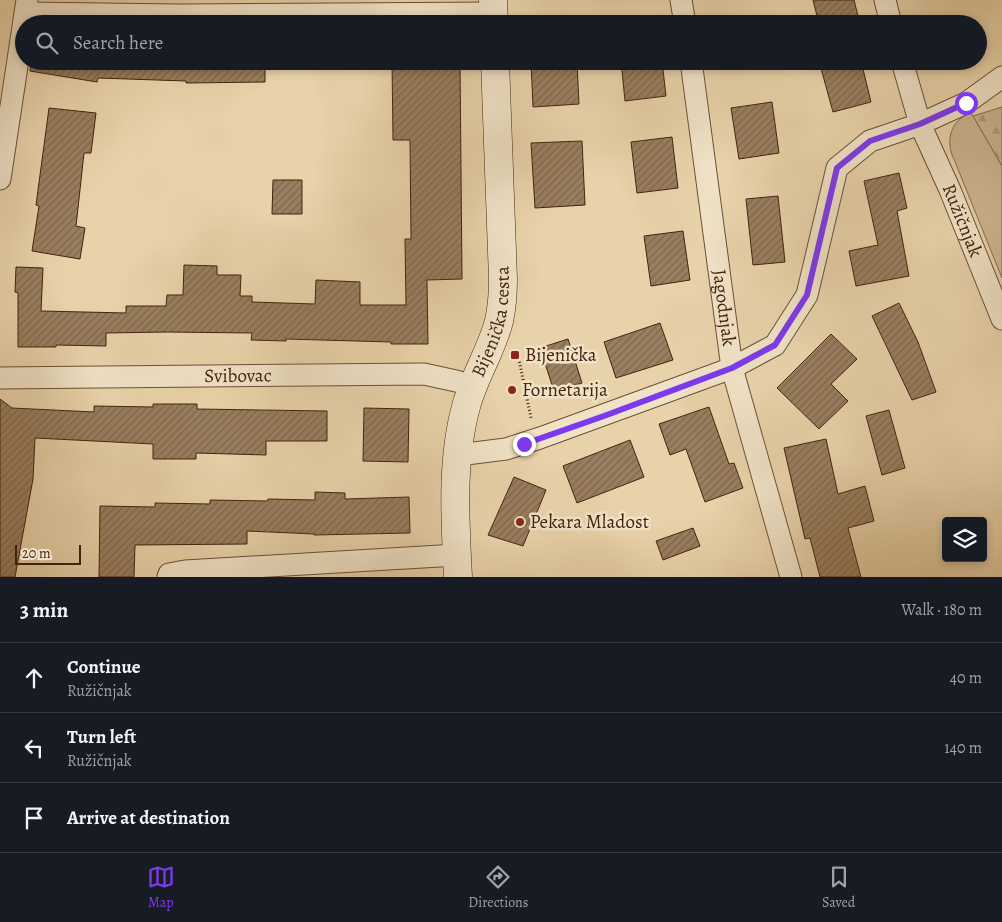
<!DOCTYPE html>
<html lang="en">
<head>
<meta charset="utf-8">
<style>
  body { margin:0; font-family:Alegreya,serif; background:#242831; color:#f1f3f6 }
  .controls { position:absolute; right:15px; bottom:15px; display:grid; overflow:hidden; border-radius:5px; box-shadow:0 2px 8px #0003 }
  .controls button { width:45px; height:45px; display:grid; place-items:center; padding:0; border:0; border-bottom:1px solid #363941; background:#171b24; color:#f1f3f6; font:25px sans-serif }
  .scale { position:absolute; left:15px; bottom:12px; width:66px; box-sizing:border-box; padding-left:5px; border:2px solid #44230e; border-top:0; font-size:14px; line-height:18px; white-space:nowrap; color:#44230e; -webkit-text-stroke:4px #f0e2c7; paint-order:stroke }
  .stop { position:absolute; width:15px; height:15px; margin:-11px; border:4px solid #7c3aed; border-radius:50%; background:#fff }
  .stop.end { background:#7c3aed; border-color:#fff; box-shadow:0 1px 5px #0008 }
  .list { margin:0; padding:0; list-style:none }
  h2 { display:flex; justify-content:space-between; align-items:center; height:65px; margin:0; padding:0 20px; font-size:21px }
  h2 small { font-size:16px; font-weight:400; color:#9ea1a6 }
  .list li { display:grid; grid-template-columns:32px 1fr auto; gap:15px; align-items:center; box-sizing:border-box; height:70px; padding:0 20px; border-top:1px solid #363941 }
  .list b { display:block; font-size:19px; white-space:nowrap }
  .list p { margin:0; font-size:16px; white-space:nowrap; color:#9ea1a6 }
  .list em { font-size:16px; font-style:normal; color:#9ea1a6 }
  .icon { flex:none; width:28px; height:28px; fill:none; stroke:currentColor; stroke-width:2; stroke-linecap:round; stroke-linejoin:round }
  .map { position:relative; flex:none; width:1002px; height:577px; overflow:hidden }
  .search { position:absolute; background:#171b24; box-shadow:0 2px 8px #0003; left:15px; right:15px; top:15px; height:55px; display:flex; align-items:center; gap:12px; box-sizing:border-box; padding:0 18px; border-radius:28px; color:#9ea1a6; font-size:19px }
  .sheet { height:275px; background:#171b24 }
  nav { display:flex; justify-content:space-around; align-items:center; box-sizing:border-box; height:70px; border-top:1px solid #363941; background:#171b24; font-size:14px; color:#9ea1a6 }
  nav a { display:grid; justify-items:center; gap:2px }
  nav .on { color:#7c3aed }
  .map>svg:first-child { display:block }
  .green { fill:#ccb48f; stroke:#886c4e }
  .forest { fill:url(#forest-firs); stroke:#886c4e }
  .building { fill:url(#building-hatch); stroke:#44230e }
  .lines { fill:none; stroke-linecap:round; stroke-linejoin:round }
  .street-casing { stroke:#6d4f35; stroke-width:23 }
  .secondary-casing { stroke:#44230e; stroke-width:29 }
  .path { stroke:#44230e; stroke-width:3; stroke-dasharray:1 2.5; stroke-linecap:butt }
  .street { stroke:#f0e2c7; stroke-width:21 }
  .secondary { stroke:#f0e2c7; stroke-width:28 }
  .route { stroke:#7c3aed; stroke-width:6 }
  .poi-dot { fill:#8f2418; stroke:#f0e2c7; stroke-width:2 }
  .labels { text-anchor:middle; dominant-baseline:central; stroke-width:5; stroke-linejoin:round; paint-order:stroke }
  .street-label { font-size:19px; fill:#44230e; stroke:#f0e2c7 }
  .poi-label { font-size:19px; fill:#44230e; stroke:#f0e2c7; text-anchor:start }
</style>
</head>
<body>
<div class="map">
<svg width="1002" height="577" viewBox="0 0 1002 577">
  <defs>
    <pattern id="forest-firs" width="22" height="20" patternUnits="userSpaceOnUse" patternTransform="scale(1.25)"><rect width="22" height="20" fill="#ccb48f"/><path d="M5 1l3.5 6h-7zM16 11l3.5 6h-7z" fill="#b09a7a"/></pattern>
    <pattern id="building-hatch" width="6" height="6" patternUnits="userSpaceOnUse" patternTransform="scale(1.25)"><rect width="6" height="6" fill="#997e5f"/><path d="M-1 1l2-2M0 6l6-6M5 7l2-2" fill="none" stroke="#7e674d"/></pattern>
  </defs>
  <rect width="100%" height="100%" fill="#e8d2a9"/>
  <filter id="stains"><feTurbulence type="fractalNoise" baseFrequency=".004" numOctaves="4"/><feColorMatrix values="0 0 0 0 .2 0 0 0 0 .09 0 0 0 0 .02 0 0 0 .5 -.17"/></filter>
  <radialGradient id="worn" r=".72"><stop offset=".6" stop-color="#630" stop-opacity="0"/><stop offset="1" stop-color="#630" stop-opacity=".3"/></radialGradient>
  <path class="green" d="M970,113L973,116L1002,166V278L951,152C947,135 953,120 970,113Z"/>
  <path class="forest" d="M1002,107V166L973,116Z"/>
  <path class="building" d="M813,0H854L860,24H819Z
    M31,61H265V82L186,83V81L98,78L97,82L30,71Z
    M392,61H460L462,279L427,280L428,344H391V342L286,339V341L251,340L252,333L167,332L106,333V346L56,345V347H18V293L15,292L16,267L43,268L41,311L126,313V306H166L167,295H183L184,265L217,266V275H241L240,296H252V302L315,304L316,280L360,282V305H406L405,239H411L410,140H393Z
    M531,61H577L579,104L533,107Z
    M621,61H662L666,96L625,101Z
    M819,61H861L871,102L833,112Z
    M772,102L779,153L739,159L731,108Z
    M49,108L96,113L91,153H84L76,226L85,228L80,259L32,251L39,206L36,205Z
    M672,137L678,188L637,193L631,142Z
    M582,141L585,205L535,208L531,143Z
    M899,173L907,208L897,211L909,276L856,286L849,251L878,245L864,181Z
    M273,180H302V214H272Z
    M778,196L785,262L753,265L746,199Z
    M683,231L690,280L651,286L644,236Z
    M899,303L918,342L936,392L912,400L872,316Z
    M660,323L673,360L616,378L604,342Z
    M831,334L857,359L831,384L848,401L819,429L777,388Z
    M568,339L582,383L554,391L540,348Z
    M0,399L12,408L94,412V406L153,407V404H197V409L327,411V441H266V455L196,453V459H153V444L35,438L33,479L15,577H0Z
    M709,407L729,464L734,463L743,488L705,502L686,449L670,455L659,424Z
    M364,408L409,409L408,462L363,461Z
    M889,410L905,468L882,475L866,416Z
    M826,439L838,494L865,486L874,521L848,528L861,577H820L810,538L805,539L784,448Z
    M630,440L644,477L577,503L563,466Z
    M514,477L546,490L523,546L488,535Z
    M315,492L345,493V499L409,497L410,533L314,535V534L247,531V544L135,545L134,577H99L100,506L155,507V503L210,504V500L267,501L268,499L315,500Z
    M693,528L700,546L663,560L656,541Z"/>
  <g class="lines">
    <defs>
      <g id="street">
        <path d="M681,0L685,24"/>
        <path d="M885,0L891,24"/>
        <path d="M25,13L179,15L493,13"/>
        <path id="s1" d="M691,61L732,368L791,577"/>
        <path id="s2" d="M902,61L920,124L950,190L1002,319"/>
        <path d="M0,179L27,0"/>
        <path id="s3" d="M0,378L424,374L456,381L473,386"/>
        <path d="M458,455L506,449L540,438L732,368L775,345L807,295L837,168L870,141L920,124L966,103L1002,77"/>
        <path d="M168,577L169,574L185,571L457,555"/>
      </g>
      <g id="secondary">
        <path d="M493,0L494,24"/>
        <path id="s4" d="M458,577C455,520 451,458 467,403C475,375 492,349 499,321C502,307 503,293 503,279L495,61"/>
      </g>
    </defs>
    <use href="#street" class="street-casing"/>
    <use href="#secondary" class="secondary-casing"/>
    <path class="path" d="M518,355L531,418"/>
    <use href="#street" class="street"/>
    <use href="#secondary" class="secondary"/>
  </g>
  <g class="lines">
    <path class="route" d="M524,444L604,416L732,368L775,345L807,295L837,168L870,141L920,124L966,103"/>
  </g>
  <g class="poi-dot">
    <rect x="510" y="350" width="10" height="10" rx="2.5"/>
    <circle cx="512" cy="390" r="5"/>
    <circle cx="520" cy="522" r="5"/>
  </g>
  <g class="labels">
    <g class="street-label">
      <text stroke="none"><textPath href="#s2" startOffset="171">Ružičnjak</textPath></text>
      <text stroke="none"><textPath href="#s1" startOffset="249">Jagodnjak</textPath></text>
      <text stroke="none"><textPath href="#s4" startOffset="261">Bijenička cesta</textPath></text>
      <text stroke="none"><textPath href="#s3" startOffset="238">Svibovac</textPath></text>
    </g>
    <g class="poi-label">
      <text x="525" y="355">Bijenička</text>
      <text x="522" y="390">Fornetarija</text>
      <text x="530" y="522">Pekara Mladost</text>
    </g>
  </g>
  <rect width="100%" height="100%" filter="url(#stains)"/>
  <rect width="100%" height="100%" fill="url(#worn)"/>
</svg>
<div class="controls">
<button><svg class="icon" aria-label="layers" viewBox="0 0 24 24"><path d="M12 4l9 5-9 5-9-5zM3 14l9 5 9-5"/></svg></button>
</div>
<div class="scale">20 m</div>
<div class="stop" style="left:966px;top:103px"></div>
<div class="stop end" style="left:524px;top:444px"></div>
<div class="search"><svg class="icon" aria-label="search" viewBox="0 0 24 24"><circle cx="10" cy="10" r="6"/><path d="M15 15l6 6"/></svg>Search here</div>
</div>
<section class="sheet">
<h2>3 min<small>Walk · 180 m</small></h2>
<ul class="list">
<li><svg class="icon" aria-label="ahead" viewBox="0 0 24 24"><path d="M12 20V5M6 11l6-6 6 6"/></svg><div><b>Continue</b><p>Ružičnjak</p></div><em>40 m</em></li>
<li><svg class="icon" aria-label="left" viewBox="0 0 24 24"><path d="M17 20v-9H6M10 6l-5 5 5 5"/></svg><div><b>Turn left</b><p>Ružičnjak</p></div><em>140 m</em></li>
<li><svg class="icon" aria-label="arrive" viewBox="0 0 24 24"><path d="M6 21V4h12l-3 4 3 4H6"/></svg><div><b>Arrive at destination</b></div></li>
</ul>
</section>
<nav>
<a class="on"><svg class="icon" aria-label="map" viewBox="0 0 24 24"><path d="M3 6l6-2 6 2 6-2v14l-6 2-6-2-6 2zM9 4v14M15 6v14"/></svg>Map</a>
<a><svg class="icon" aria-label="directions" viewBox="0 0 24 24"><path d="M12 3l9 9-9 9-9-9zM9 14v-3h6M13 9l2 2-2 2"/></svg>Directions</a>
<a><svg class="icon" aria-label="saved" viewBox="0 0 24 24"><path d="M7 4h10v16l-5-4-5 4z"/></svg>Saved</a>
</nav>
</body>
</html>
